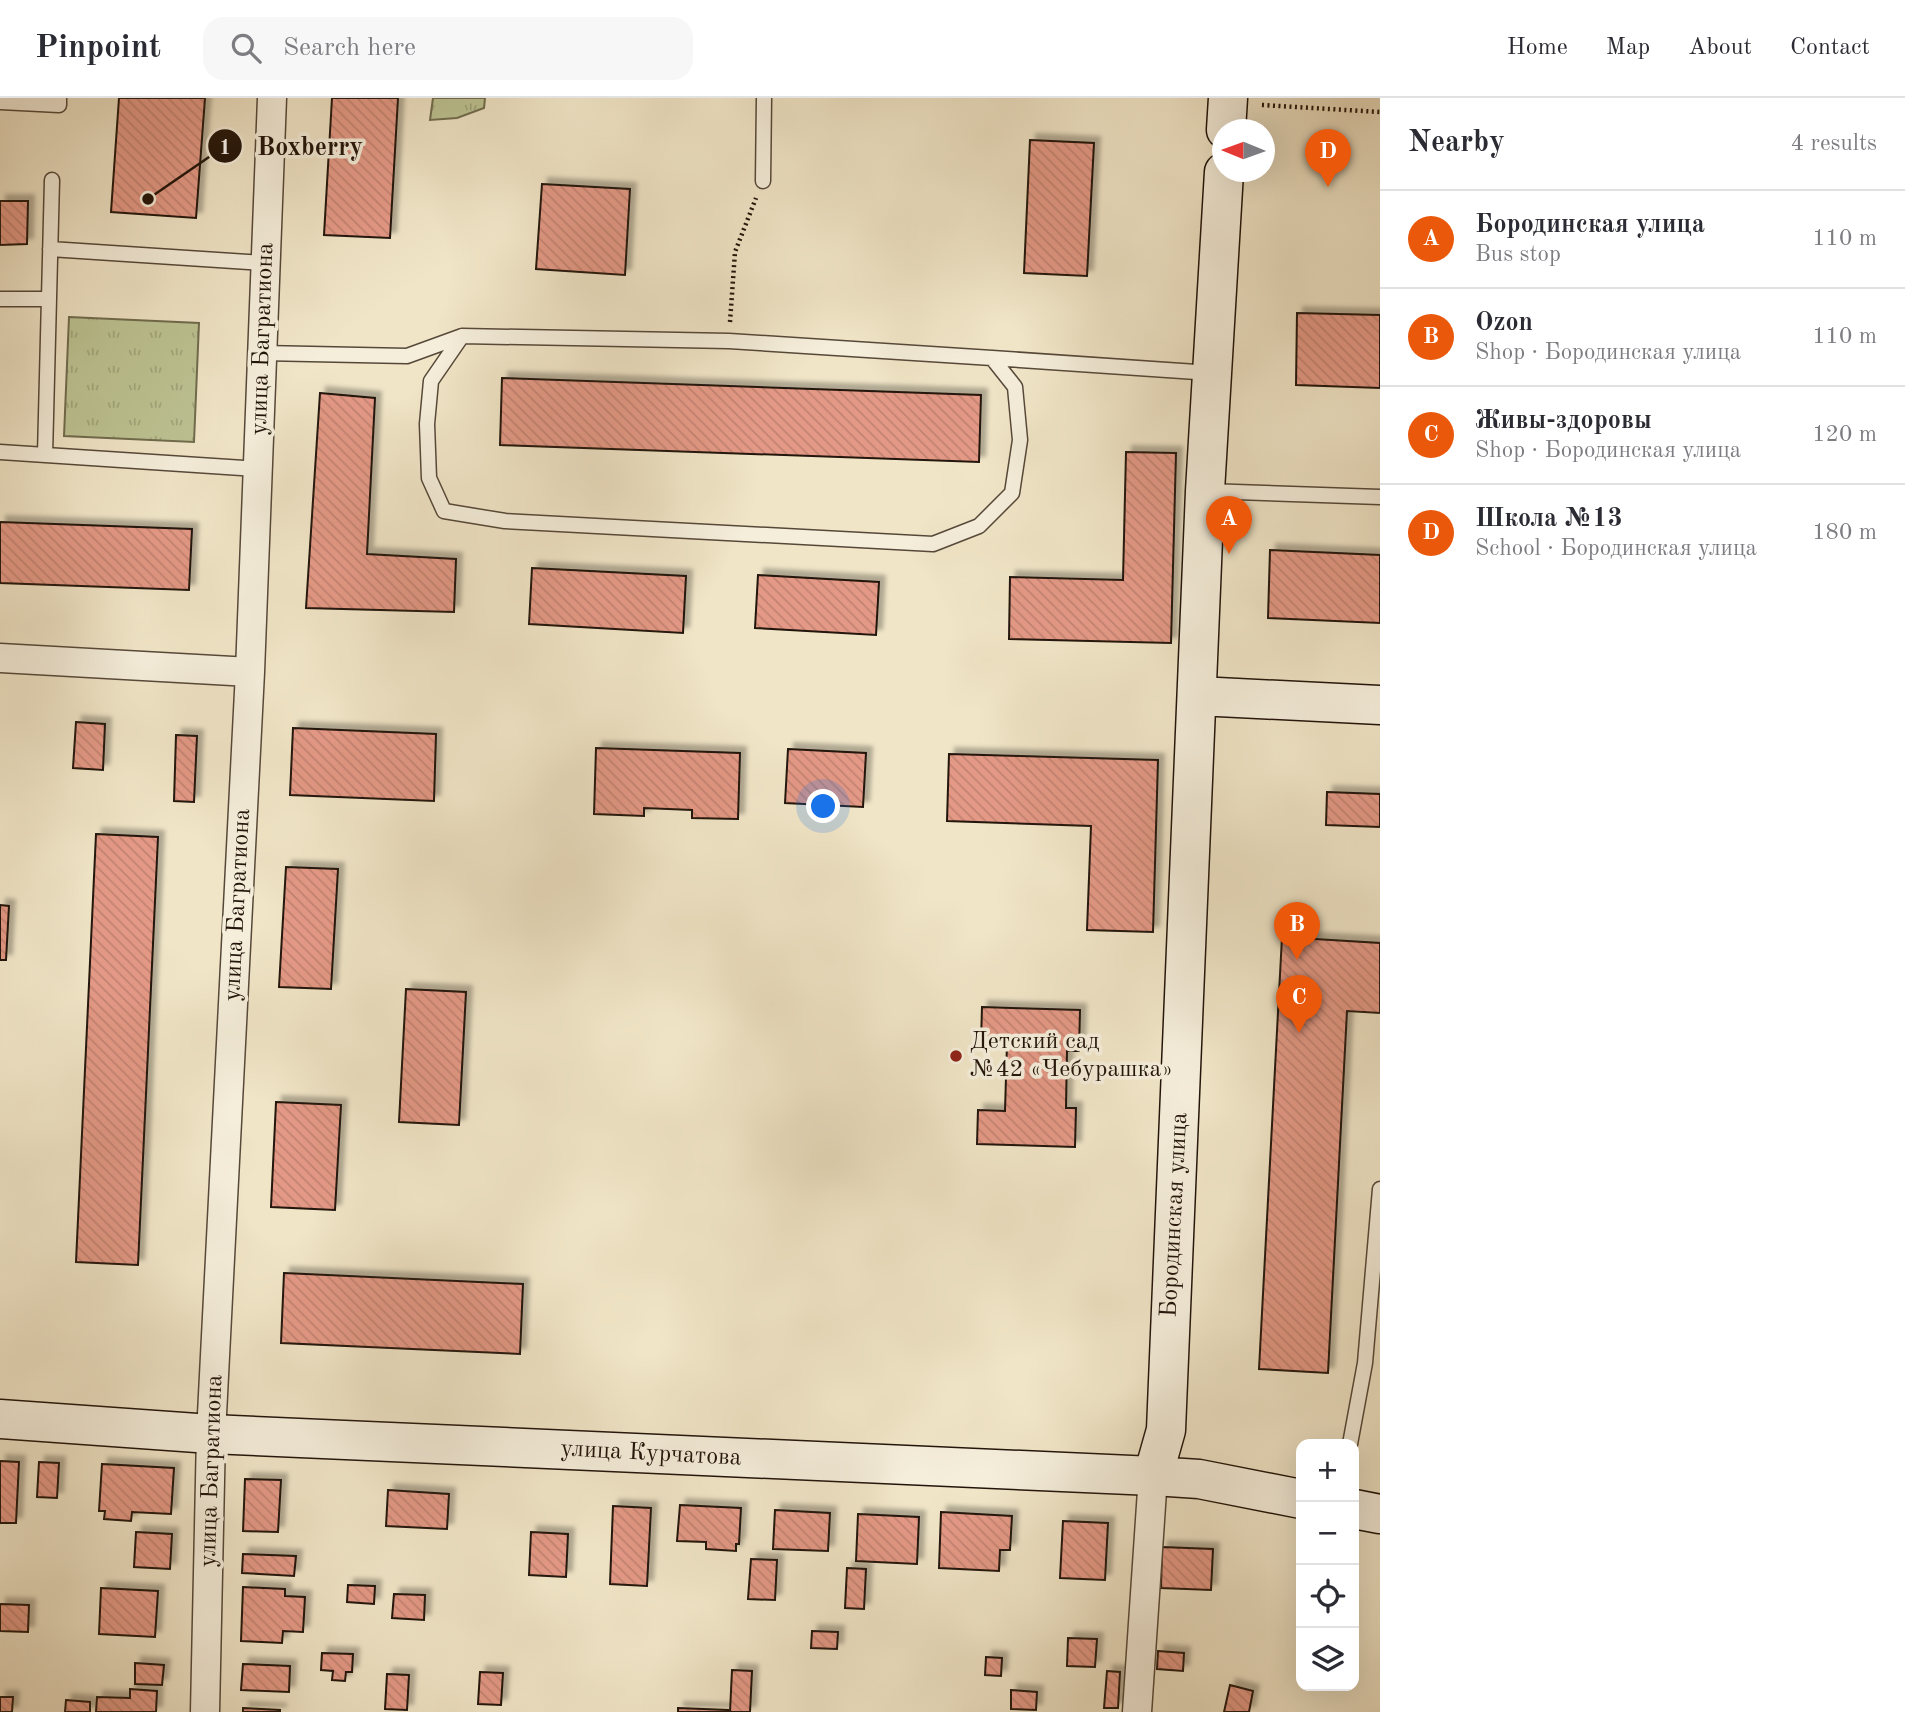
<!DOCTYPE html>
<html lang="en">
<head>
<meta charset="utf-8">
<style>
  body { margin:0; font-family:"Old Standard TT",serif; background:#f7f7f7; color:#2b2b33 }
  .controls { position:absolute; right:21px; bottom:21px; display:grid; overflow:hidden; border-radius:14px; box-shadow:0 7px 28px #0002 }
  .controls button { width:63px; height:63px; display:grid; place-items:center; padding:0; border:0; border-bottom:2px solid #e1e1e2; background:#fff; color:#2b2b33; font:35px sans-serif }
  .compass { position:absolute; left:1212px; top:21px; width:63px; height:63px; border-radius:50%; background:#fff; box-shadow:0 7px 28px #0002; rotate:271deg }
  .you { position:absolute; left:824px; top:709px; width:24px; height:24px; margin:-18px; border:5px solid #fff; border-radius:50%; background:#1a73e8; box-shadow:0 0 0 10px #1a73e833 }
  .badge { display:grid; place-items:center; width:46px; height:46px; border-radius:50%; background:#ea580c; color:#fff; font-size:23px; font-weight:700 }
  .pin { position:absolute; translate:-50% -58px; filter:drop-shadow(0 2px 4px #0008) }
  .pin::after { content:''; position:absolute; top:37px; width:24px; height:21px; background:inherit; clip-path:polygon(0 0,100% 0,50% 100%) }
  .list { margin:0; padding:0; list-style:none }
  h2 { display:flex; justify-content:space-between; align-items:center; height:91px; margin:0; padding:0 28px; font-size:30px }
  h2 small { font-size:23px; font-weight:400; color:#7c7c81 }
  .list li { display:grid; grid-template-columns:46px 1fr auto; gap:21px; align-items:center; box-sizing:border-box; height:98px; padding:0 28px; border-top:2px solid #e1e1e2 }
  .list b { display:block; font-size:26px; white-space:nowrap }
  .list p { margin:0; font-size:23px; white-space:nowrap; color:#7c7c81 }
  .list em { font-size:23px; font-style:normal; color:#7c7c81 }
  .icon { flex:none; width:38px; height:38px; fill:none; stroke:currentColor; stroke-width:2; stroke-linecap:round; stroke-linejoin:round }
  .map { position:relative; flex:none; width:1380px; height:1614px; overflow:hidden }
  header { display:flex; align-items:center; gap:42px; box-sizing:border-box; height:98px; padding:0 35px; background:#fff; border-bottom:2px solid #e1e1e2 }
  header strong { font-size:33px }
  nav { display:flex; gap:38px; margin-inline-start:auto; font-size:24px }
  .search { width:490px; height:63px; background:#f7f7f7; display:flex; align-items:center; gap:18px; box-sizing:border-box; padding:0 24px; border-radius:21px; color:#7c7c81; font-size:26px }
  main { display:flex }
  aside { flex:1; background:#fff }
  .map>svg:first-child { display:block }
  .park { fill:url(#park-tufts); stroke:#706c4e; stroke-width:2 }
  .building { fill:url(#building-back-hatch); stroke:#22140a; stroke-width:2; filter:url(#shadow) }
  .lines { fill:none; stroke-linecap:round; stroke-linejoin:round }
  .lane-casing { stroke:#564839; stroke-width:17 }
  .street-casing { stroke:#564839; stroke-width:31 }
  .secondary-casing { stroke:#22140a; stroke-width:41 }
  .path { stroke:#22140a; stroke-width:4.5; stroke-dasharray:2 3.5; stroke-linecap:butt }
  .lane { stroke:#f5eedb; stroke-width:14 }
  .street { stroke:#f5eedb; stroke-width:28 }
  .secondary { stroke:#f5eedb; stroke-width:38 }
  .poi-dot { fill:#8f2418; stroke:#f5eedb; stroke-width:2.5 }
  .labels { text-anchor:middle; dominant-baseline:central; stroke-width:7; stroke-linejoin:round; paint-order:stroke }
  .street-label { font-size:24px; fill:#22140a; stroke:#f5eedb }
  .poi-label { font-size:24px; fill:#22140a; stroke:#f5eedb; text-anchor:start }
  .leader { fill:none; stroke:#22140a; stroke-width:2.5 }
  .callout-dot { fill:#22140a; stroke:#f5eedb; stroke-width:2.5 }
  .mark-label { font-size:21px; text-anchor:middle; font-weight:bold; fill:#fff }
  .callout-label { font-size:26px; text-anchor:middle; font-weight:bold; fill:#22140a; stroke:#f5eedb; stroke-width:7; stroke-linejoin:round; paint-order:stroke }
</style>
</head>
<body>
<header>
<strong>Pinpoint</strong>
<div class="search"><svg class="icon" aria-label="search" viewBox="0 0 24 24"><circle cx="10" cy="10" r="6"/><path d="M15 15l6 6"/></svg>Search here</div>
<nav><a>Home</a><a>Map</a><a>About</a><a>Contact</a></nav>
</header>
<main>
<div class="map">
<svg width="1380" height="1614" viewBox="0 0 1380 1614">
  <defs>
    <pattern id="park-tufts" width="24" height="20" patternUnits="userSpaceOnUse" patternTransform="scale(1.75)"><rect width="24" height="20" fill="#bdc393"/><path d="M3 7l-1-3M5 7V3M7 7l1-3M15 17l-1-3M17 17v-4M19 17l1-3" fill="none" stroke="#a2a77d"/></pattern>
    <pattern id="building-back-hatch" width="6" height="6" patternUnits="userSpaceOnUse" patternTransform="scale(1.75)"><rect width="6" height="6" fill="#e49986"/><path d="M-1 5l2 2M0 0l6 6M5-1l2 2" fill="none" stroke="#c38372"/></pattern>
    <filter id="shadow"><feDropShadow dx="6" dy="-6" stdDeviation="2" flood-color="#0004"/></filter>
  </defs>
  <rect width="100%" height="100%" fill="#f0e5c7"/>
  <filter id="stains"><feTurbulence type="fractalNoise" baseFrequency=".00286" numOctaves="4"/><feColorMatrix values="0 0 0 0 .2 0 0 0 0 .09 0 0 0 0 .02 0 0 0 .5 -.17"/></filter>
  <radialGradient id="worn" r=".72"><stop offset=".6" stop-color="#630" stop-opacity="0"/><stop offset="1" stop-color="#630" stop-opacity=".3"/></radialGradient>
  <path class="park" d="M433,0H485L484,10L457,20L430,22Z
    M69,219L199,225L194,344L64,338Z"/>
  <path class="building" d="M119,0H205L196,120L111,114Z
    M332,0H398L390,140L324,137Z
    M1030,42L1094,45L1087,178L1024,175Z
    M542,86L630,91L625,177L536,171Z
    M0,103H28L27,146L0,147Z
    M1297,215L1380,217V290L1296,287Z
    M502,280L981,297L979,364L500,347Z
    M320,295L375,300L367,456L456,461L454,514L306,510Z
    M1126,354L1176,355L1171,545L1009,541L1010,479L1123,482Z
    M0,424L192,431L189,492L0,485Z
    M1270,452L1380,457V525L1268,520Z
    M532,470L686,478L683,535L529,526Z
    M758,477L879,484L876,537L755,530Z
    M76,624L105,626L103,672L73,670Z
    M293,630L436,636L434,703L290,697Z
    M176,637L197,638L194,704L174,703Z
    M596,650L740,655L738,721L692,720V712L644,710V718L594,716Z
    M788,651L866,655L863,709L785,705Z
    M949,656L1158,662L1153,834L1087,832L1091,728L947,723Z
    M1327,694L1380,696V729L1326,727Z
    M96,736L158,739L138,1167L76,1164Z
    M286,769L338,771L331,891L279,889Z
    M0,807L9,808L6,862H0Z
    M1282,839L1380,845V915L1347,913L1328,1275L1259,1271Z
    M406,891L466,894L459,1027L399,1024Z
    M982,909L1080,912L1079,953H1067L1066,1010H1076L1075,1049L977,1046L978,1012L1005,1013L1007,945L981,944Z
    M276,1004L341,1007L335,1112L271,1109Z
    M284,1175L523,1186L520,1256L281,1245Z
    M0,1363L19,1364L16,1425H0Z
    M39,1364L59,1365L57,1400L37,1399Z
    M102,1366L174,1370L171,1416L132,1414L131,1423L104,1421L105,1413H99Z
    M245,1381L281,1382L278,1434L243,1433Z
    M388,1392L449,1396L447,1431L386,1428Z
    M680,1407L741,1410L739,1446H736V1453L706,1451V1444L677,1443Z
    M613,1408L651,1410L647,1488L610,1486Z
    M775,1412L830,1415L828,1453L773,1451Z
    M941,1414L1012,1418L1010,1452H1000L999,1473L939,1470Z
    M858,1416L919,1419L917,1466L856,1463Z
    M1063,1423L1108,1425L1105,1482L1060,1480Z
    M136,1434L172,1436L170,1471L134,1469Z
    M531,1434L568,1436L566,1479L529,1477Z
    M1162,1449L1213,1451L1211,1492L1161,1490Z
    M243,1456L296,1458L294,1478L242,1475Z
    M751,1461L777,1462L775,1502L748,1501Z
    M847,1470L866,1471L864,1511L845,1510Z
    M348,1487L375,1488L374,1506L347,1504Z
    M243,1489L285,1491V1498L305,1499L303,1534L283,1533L282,1545L241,1543Z
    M101,1490L158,1493L155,1539L99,1536Z
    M394,1496L425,1497L424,1522L392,1520Z
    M0,1506L29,1507L28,1534L0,1533Z
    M812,1533L838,1534L837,1551L811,1550Z
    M1068,1540L1097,1541L1095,1569L1067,1568Z
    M1158,1553L1184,1555L1183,1573L1157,1571Z
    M322,1555L353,1556L352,1574H346L345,1583L332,1582L333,1573L321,1572Z
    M986,1559L1002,1560L1001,1578L985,1577Z
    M135,1565L164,1567L162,1587L135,1586Z
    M243,1566L290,1568L289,1594L241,1592Z
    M732,1572L752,1573L750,1614H730Z
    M1107,1573L1120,1574L1118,1610H1104Z
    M480,1574L503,1575L501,1607L478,1606Z
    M387,1576L409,1577L407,1612L385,1611Z
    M1230,1587L1253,1593L1249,1614H1224Z
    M130,1591L157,1593L156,1614H96L97,1599L130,1600Z
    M1011,1592L1037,1594L1036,1612L1011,1611Z
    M0,1599H13L12,1614H0Z
    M66,1602L90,1604V1614H65Z
    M243,1610L280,1612V1614H243Z
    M678,1610L728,1612V1614H678Z"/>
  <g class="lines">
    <defs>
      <path id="lane" d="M0,4L59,7V0
        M763,83L764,0
        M50,151L265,165
        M0,201H49
        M262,255L407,258L462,238L729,243L992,260L1015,289L1020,342L1012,395L979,428L933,446L505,423L444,413L429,380L427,326L431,283L462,238
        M992,260L1211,275
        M0,354L258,371
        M45,357L52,82
        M1207,393L1380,399
        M1350,1346L1365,1265L1380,1091"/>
      <path id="street" d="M0,560L250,574
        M205,1614L211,1336L250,574L272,0
        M1137,1614L1153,1378"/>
      <path id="secondary" d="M1226,32L1228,0
        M1198,598L1380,607
        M0,1321L211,1336L1153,1378L1199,1381L1301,1401
        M1153,1378L1166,1332L1205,393L1224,74
        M1354,1411L1380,1416"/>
    </defs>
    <use href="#lane" class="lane-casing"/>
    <use href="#street" class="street-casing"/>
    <use href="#secondary" class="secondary-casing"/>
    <path class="path" d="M1262,7L1380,14
      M730,224L735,154L756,100"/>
    <use href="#lane" class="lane"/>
    <use href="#street" class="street"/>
    <use href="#secondary" class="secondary"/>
  </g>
  <circle class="poi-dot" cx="956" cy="958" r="7"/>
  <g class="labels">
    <g class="street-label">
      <text transform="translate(263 241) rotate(-88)">улица Багратиона</text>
      <text transform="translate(238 807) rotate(-87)">улица Багратиона</text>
      <text transform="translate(1175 1117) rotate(-87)">Бородинская улица</text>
      <text transform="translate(651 1356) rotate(3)">улица Курчатова</text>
      <text transform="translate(212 1373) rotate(-88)">улица Багратиона</text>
    </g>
    <g class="poi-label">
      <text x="970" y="944">Детский сад<tspan x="970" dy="28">№42 «Чебурашка»</tspan></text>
    </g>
  </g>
  <path class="leader" d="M148 101L225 48"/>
  <g class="callout-dot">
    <circle cx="148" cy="101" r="7"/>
    <circle cx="225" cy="48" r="18"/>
  </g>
  <g class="mark-label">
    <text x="225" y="56">1</text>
  </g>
  <g class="callout-label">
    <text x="310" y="57">Boxberry</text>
  </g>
  <rect width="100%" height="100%" filter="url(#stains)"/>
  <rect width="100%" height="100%" fill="url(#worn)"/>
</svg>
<div class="controls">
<button>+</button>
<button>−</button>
<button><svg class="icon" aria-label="locate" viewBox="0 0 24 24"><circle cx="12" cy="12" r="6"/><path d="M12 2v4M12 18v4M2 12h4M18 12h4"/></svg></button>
<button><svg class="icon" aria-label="layers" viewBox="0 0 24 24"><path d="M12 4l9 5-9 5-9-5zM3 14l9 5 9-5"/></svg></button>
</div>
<svg class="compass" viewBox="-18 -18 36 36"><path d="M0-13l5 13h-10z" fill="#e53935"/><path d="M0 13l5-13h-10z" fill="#7c7c81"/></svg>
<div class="you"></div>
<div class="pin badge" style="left:1229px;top:456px">A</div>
<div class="pin badge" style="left:1297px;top:862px">B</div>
<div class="pin badge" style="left:1299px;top:935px">C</div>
<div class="pin badge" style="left:1328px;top:89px">D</div>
</div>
<aside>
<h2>Nearby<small>4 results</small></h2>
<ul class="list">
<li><span class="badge">A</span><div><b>Бородинская улица</b><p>Bus stop</p></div><em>110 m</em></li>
<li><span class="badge">B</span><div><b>Ozon</b><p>Shop · Бородинская улица</p></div><em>110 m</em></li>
<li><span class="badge">C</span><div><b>Живы-здоровы</b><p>Shop · Бородинская улица</p></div><em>120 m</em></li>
<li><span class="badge">D</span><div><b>Школа №13</b><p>School · Бородинская улица</p></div><em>180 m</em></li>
</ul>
</aside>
</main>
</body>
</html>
